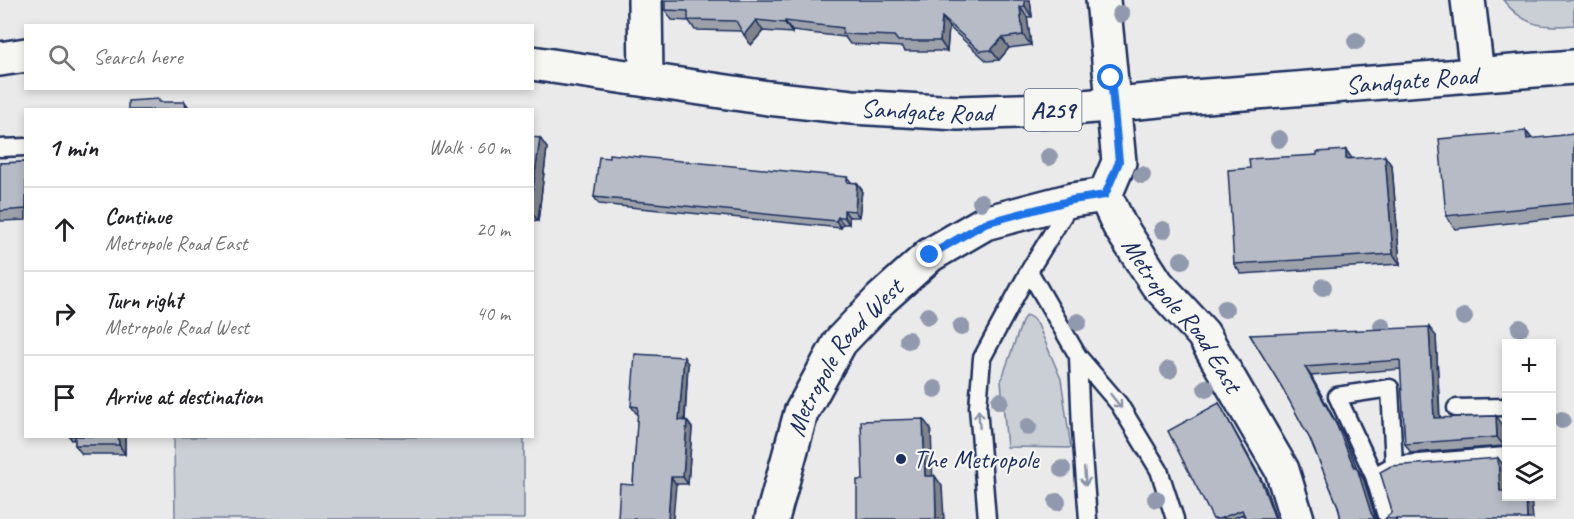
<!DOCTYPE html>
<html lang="en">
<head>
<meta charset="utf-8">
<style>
  body { margin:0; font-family:Caveat,sans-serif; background:#f2f2f2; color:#202124 }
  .controls { position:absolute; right:18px; bottom:18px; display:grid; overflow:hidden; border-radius:0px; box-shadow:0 3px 9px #0003 }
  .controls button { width:54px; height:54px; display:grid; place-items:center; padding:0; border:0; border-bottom:2px solid #e0e0e0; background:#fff; color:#202124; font:30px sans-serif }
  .stop { position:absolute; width:18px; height:18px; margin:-14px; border:4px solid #1a73e8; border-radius:50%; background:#fff }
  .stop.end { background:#1a73e8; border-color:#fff; box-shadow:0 2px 6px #0008 }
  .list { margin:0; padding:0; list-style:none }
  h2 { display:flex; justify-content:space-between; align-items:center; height:78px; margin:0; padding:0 24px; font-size:26px }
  h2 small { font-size:20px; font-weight:400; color:#757577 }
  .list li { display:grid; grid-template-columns:39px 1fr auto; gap:18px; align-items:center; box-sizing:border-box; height:84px; padding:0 24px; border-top:2px solid #e0e0e0 }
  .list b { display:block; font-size:22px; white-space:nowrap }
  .list p { margin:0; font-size:20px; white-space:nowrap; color:#757577 }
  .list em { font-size:20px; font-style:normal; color:#757577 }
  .icon { flex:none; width:33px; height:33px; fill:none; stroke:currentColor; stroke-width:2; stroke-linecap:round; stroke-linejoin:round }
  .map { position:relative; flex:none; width:1574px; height:519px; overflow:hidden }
  .search { position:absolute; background:#fff; box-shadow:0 3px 9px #0003; left:24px; top:24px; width:510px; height:66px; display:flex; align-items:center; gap:15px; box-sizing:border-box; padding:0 21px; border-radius:0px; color:#757577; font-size:22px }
  .panel { position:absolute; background:#fff; box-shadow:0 3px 9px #0003; left:24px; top:108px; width:510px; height:330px; border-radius:0px }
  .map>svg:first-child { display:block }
  .green { fill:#caced5; stroke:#727e9a; stroke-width:1.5 }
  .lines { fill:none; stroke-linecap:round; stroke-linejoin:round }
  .service-casing { stroke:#1b2f5e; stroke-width:21 }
  .minor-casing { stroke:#1b2f5e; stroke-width:38 }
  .trunk-casing { stroke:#1b2f5e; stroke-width:38 }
  .service { stroke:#f6f6f2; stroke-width:16 }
  .minor { stroke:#f6f6f2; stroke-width:33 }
  .trunk { stroke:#f6f6f2; stroke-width:33 }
  .tree { fill:#9099ad }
  .wall { fill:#9da1aa; stroke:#1b2f5e; stroke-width:1.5 }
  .shaded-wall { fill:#7f838b; stroke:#1b2f5e; stroke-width:1.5 }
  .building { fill:#b6bbc6; stroke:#1b2f5e; stroke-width:1.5 }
  .oneway { stroke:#8892a8 }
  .route { stroke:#1a73e8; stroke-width:8 }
  .poi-dot { fill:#1b2f5e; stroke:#f6f6f2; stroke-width:2 }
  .labels { text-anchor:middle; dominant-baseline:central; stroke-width:4.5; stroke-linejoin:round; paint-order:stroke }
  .shield { fill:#f6f6f2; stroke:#5d6b8a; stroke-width:1.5 }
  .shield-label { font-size:24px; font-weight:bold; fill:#1b2f5e }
  .street-label { font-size:26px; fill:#1b2f5e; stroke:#f6f6f2 }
  .poi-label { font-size:26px; fill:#1b2f5e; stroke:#f6f6f2; text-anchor:start }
</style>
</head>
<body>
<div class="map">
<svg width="1574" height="519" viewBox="0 0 1574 519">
  <rect width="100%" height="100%" fill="#e9eae9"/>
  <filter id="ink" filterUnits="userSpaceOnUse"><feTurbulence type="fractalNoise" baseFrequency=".0167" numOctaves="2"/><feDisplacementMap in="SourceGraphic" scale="12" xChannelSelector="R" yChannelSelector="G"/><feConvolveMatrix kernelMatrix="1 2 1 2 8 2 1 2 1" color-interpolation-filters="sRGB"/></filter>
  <g filter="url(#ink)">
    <path class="green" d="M1503,0H1574V25C1542,28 1524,26 1503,0Z
      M1027,315L1033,319L1038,325L1061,379L1071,448L1007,447L1001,381L1023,319Z
      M174,437H524V519H175Z"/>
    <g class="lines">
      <defs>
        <path id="service" d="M0,148L26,147
          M1072,201L1029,271L1078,356L1119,404L1159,470L1175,519
          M1078,356L1081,430L1088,519
          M1456,408L1506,407
          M1394,465L1506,456
          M1374,476L1394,465L1390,388L1337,396L1374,476L1387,519
          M987,519L978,407L982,358L1029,271"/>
        <g id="minor">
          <path d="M645,0L646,78"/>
          <path id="s1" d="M1103,0L1119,162L1105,195L1119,225L1157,284L1203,334L1282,470L1297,519"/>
          <path d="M1468,0L1477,74"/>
          <path id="s2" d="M772,519L801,413L840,342L881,299L930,255L985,223L1072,200L1105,195"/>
        </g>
        <g id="trunk">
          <path d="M0,59L26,55"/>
          <path id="s3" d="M532,63L768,98L852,107L958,113L1051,110L1181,98L1574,67"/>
        </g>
      </defs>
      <use href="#service" class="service-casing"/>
      <use href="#minor" class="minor-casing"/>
      <use href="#trunk" class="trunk-casing"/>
      <use href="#service" class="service"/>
      <use href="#minor" class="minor"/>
      <use href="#trunk" class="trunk"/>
    </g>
    <g class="tree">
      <circle cx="1121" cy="14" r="9"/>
      <circle cx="1356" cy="41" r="9"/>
      <circle cx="1279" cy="139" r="9"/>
      <circle cx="1049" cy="157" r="9"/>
      <circle cx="1142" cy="175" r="9"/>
      <circle cx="981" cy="202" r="9"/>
      <circle cx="1163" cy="230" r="9"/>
      <circle cx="1182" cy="260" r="9"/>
      <circle cx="1323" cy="287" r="9"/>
      <circle cx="1225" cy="309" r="9"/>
      <circle cx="928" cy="316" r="9"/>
      <circle cx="1464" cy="317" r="9"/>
      <circle cx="1078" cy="322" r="9"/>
      <circle cx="1382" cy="326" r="9"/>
      <circle cx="961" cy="327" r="9"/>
      <circle cx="1520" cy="328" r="9"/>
      <circle cx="908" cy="340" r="9"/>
      <circle cx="1169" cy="370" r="9"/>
      <circle cx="1206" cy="388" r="9"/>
      <circle cx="935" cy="389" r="9"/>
      <circle cx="1000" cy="401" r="9"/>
      <circle cx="1562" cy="420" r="9"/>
      <circle cx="1028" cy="427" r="9"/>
      <circle cx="1062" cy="469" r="9"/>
      <circle cx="1156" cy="499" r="9"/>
      <circle cx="1057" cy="502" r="9"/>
    </g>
    <path class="wall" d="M1030,0L1032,17H1027L1031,45L1009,48L999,60L987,61L949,27L947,51H905L902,47L850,44L845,37L792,31V33L763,31L751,45L742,31L695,30L689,21L672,20L665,10Z
      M1526,131L1532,139L1574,134V216L1455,229L1446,216Z
      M532,137L547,148L538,221L532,220Z
      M1346,150L1351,158L1392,166L1400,264L1241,274L1234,264L1250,168L1317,155Z
      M26,162V220L0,221V163Z
      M847,177L851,182L862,190L859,217H849V224H843L841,228L599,204L594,197Z
      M1250,335L1436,336L1440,417L1503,425L1504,446L1411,453L1405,444L1401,369L1311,376L1343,435L1357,468L1364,480L1376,518L1341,519L1338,506L1310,439L1282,387Z
      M688,364L685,421H687L692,428L688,484H676L633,485L638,413H636L631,406Z
      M1219,403L1265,486L1276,519H1246L1243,514L1231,519H1213Z
      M69,436H125V454H82L75,445V439L72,440Z"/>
    <path class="shaded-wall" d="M1024,0H1030L1032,17L1025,6Z
      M1020,7L1027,17L1031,45L1023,35Z
      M942,17L949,27L947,51L940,41Z
      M756,20L763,31L751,45L744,35Z
      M785,21L792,31V33L785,23Z
      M1002,38L1009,48L999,60L991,50Z
      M185,102L191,110H186Z
      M1526,131L1535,143L1527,139Z
      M540,138L547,148L538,221L532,213V195Z
      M1346,150L1353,160L1346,159Z
      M1385,156L1392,166L1400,264L1393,254Z
      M857,183L862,190L859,217L855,211Z
      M844,210L849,217V224L844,217Z
      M838,217L843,224L841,228L836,221Z
      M1429,327L1436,336L1440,427L1434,418Z
      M684,357L688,364L684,427L679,420Z
      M1305,367L1311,376L1343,435L1357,468L1364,480L1376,519H1375L1371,513L1354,467Z
      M1219,403L1265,486L1276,519H1275Z
      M1496,416L1503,425L1504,446L1497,437Z
      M923,419L931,429L933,486L925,476Z
      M687,421L692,428L688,484L683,477Z
      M118,436H125V454L119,445Z
      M1498,458L1505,467L1506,500L1500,491Z
      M935,476L942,486L944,519H936Z
      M671,477L676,484L673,519H668Z
      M1526,496H1530L1531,498L1533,519H1527Z"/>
    <path class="building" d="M665,0H1024L1025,6L1020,7L1023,35L1002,38L991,50L980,51L942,17L940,41H898L894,36L842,34L843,28L785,21V23L756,20L744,35L736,21L688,20V11L665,10Z
      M159,99V102H185L186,110H128V101Z
      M1526,131L1527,139L1574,134V203L1446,216L1439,139Z
      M532,137L540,138L532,195Z
      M1346,150V159L1385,156L1393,254L1234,264L1228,170L1250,168L1249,159L1317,155V152Z
      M609,154L847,177V182L857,183L855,211L844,210V217H838L836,221L594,197L599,157L609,158Z
      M26,162V209L0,211V163Z
      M1429,327L1434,418L1496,416L1497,437L1405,444L1400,360L1305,367L1337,426L1354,467H1356L1358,471L1371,513L1374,518L1380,519H1341L1338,506L1310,439L1282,387L1250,335Z
      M635,354L684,357L679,420L687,421L683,477H671L668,519H618L620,484L633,485L638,407L631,406Z
      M1219,403L1262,483L1275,519H1246L1242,510L1219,519H1213L1168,431Z
      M923,419L925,476H935L936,519H857V480H863L861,421Z
      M75,436H118L119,445H75Z
      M1498,458L1500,491H1506V496H1526L1527,519H1385L1391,513V507L1380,472L1391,466Z"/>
    <defs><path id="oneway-shaft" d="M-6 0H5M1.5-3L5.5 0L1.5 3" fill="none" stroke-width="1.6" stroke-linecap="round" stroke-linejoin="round" transform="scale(1.5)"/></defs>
    <g class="oneway">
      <use href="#oneway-shaft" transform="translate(1116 401) rotate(52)"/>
      <use href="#oneway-shaft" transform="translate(979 419) rotate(-94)"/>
      <use href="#oneway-shaft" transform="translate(1085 477) rotate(85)"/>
    </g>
  </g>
  <g class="lines" filter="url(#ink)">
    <path class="route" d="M930,255L985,223L1072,200L1105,195L1119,162L1111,78"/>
  </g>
  <circle class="poi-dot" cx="901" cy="459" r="6"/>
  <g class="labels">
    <rect class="shield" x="1024.5" y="89" width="57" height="42" rx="4.5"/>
    <g class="shield-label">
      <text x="1053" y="110">A259</text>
    </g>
    <g class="street-label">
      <text stroke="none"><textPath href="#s3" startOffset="884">Sandgate Road</textPath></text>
      <text stroke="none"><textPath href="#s3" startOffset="398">Sandgate Road</textPath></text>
      <text stroke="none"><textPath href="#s1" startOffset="342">Metropole Road East</textPath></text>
      <text stroke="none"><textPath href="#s2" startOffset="180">Metropole Road West</textPath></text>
    </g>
    <g class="poi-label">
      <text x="913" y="459">The Metropole</text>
    </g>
  </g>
</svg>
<div class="controls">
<button>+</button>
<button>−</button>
<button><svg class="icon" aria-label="layers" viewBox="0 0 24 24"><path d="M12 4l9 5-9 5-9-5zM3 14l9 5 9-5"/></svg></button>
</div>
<div class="stop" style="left:1111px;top:78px"></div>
<div class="stop end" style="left:930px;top:255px"></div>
<div class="search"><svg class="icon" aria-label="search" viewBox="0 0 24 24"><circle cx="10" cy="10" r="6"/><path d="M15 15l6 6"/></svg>Search here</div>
<section class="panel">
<h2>1 min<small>Walk · 60 m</small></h2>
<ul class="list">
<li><svg class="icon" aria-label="ahead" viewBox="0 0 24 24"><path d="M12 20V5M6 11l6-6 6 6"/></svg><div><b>Continue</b><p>Metropole Road East</p></div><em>20 m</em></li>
<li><svg class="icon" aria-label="right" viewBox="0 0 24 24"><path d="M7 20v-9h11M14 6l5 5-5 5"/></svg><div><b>Turn right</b><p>Metropole Road West</p></div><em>40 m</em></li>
<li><svg class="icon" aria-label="arrive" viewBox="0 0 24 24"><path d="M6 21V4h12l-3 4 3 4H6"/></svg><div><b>Arrive at destination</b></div></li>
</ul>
</section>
</div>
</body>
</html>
